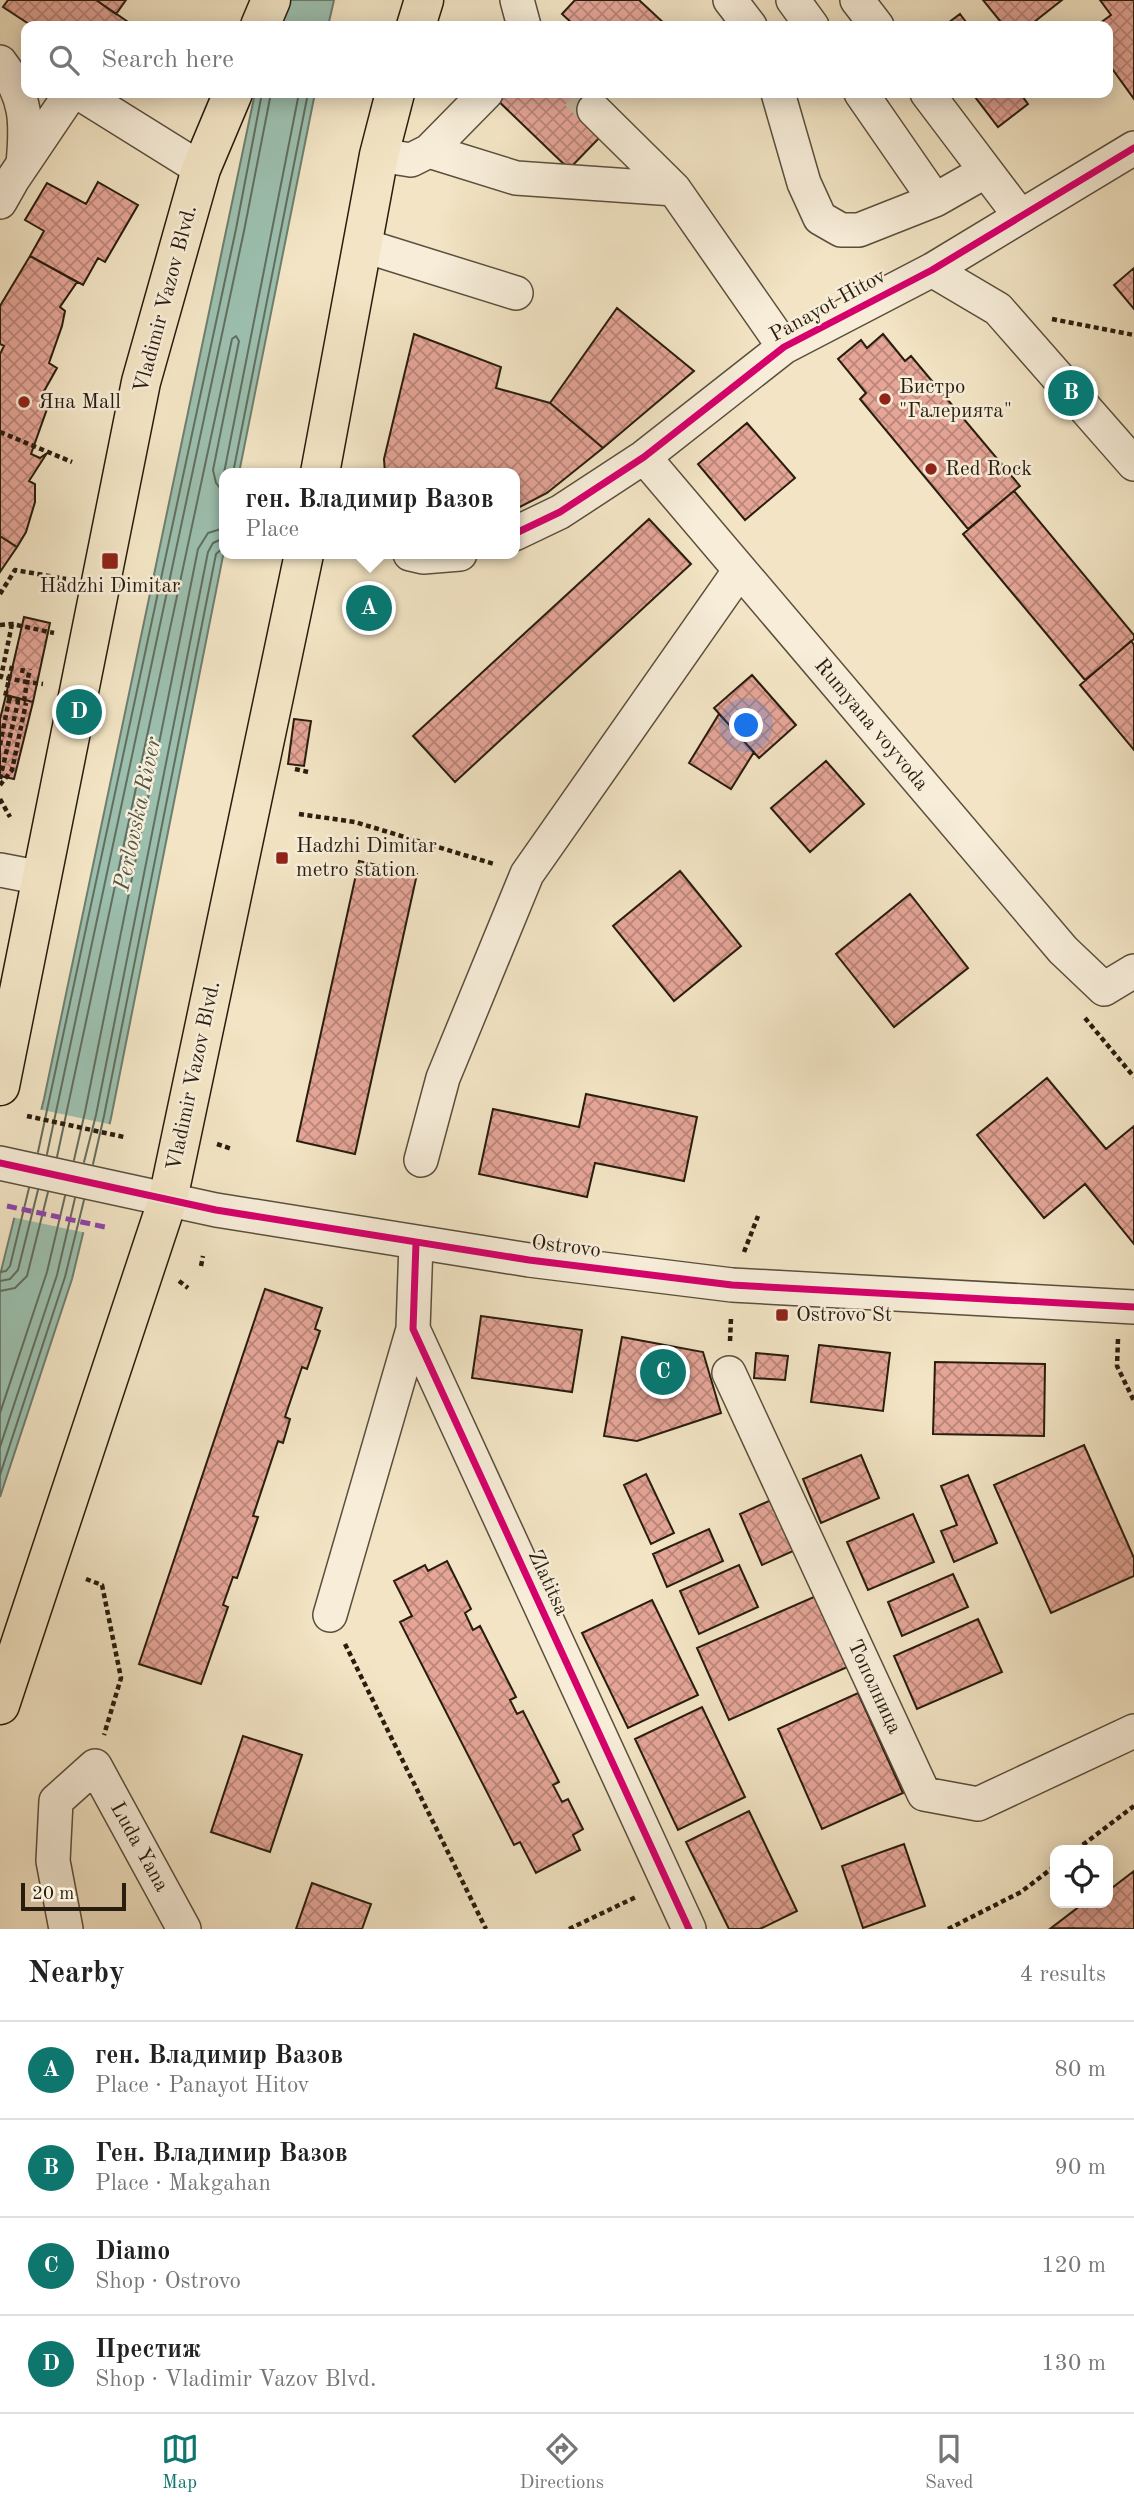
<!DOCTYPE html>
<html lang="en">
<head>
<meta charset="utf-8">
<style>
  body { margin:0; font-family:"Old Standard TT",serif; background:#f6f6f6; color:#222 }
  .controls { position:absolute; right:21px; bottom:21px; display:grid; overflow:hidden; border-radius:14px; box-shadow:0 4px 18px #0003 }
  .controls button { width:63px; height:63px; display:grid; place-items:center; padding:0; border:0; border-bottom:2px solid #e0e0e0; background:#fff; color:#222; font:35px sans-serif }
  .scale { position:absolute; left:21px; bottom:18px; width:105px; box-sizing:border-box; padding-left:7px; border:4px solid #281d0e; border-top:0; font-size:19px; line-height:24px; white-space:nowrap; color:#281d0e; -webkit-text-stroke:5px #f7edd9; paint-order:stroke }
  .you { position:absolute; left:747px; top:726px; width:24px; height:24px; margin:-18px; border:5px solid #fff; border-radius:50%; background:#1a73e8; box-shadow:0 0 0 10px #1a73e833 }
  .badge { display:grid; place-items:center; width:46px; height:46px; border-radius:50%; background:#0f766e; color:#fff; font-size:23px; font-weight:700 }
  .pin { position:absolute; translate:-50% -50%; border:4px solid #fff; box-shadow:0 2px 7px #0006 }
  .popup { position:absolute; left:219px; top:468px; width:301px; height:91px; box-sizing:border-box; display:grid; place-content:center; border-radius:14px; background:#fff; filter:drop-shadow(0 2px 5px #0005); font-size:23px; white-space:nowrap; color:#767676 }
  .popup b { font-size:26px; color:#222 }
  .popup::after { content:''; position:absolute; left:50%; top:100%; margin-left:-14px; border:14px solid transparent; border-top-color:#fff }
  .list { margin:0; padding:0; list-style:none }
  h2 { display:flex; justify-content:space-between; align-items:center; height:91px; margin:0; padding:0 28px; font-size:30px }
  h2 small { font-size:23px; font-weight:400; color:#767676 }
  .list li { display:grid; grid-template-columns:46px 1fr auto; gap:21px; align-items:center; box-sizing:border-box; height:98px; padding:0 28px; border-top:2px solid #e0e0e0 }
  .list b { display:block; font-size:26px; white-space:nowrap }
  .list p { margin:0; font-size:23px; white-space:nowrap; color:#767676 }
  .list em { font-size:23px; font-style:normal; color:#767676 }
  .icon { flex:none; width:38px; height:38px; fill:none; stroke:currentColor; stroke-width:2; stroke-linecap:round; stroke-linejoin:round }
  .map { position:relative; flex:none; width:1134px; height:1929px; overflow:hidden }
  .search { position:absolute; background:#fff; box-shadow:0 4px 18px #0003; left:21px; right:21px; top:21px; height:77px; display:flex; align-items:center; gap:18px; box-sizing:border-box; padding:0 24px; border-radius:14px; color:#767676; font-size:26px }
  .sheet { height:483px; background:#fff }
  nav { display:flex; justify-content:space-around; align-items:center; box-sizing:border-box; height:98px; border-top:2px solid #e0e0e0; background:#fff; font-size:19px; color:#767676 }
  nav a { display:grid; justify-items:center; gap:4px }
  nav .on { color:#0f766e }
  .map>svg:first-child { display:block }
  .water { fill:#9cbfae; stroke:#6e7e6e; stroke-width:2 }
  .pier { fill:#f2e4c4 }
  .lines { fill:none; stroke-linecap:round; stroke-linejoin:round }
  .shore { stroke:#626e5e; stroke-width:2 }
  .building { fill:url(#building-cross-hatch); stroke:#281d0e; stroke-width:2 }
  .minor-tunnel { stroke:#cabca0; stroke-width:33; stroke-dasharray:33 17; stroke-linecap:butt }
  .minor-casing { stroke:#5a4f3c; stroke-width:36 }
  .major-casing { stroke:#281d0e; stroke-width:41 }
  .path { stroke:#281d0e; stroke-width:4.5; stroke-dasharray:5 3.5; stroke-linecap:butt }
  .minor { stroke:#f7edd9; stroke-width:33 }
  .major { stroke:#f2e4c4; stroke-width:38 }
  .quiet { stroke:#8e44ad; stroke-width:5; stroke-dasharray:10 5; stroke-linecap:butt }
  .cycleway-casing { stroke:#f7edd9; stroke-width:11 }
  .cycleway { stroke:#d6006c; stroke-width:7 }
  .poi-dot { fill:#8f2418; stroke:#f7edd9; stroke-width:2.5 }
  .labels { text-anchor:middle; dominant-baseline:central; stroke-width:5; stroke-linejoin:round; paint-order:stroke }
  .street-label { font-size:21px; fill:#281d0e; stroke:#f7edd9 }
  .poi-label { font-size:21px; fill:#281d0e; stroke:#f7edd9; text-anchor:start }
  .water-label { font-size:23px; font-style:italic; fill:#515646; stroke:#f7edd9 }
</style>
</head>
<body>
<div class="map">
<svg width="1134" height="1929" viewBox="0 0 1134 1929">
  <defs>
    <pattern id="building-cross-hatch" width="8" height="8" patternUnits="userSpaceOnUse" patternTransform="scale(1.75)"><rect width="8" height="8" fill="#e5a597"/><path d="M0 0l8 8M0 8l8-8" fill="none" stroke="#ba867a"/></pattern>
  </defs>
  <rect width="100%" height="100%" fill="#f2e4c4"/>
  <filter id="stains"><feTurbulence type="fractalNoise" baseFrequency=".00286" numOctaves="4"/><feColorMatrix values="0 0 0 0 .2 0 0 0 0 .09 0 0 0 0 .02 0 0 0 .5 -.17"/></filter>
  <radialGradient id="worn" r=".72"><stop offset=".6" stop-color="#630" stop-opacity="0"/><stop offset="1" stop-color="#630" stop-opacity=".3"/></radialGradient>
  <path class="water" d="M274,0H334L328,26H269Z
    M255,93H315L239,473H224V551L111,1118L72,1279L0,1497V1275L44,1099Z"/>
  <path class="pier" d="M38,1109L113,1125L87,1233L11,1217Z"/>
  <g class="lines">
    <path class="shore" d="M224,473L299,93
      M233,473L308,93
      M38,1152L236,229L262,93
      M47,1154L244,231L271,93
      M57,1157L232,339L236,336L239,341L213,470L216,483L224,493
      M74,1160L85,1112L198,549L208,533L224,528
      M84,1162L96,1115L208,552L213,543L224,538
      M93,1164L104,1116L216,554L224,547
      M0,1272L6,1271L10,1266L29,1188
      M0,1281L10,1279L18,1270L38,1190
      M0,1291L15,1288L27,1276L48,1192
      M0,1413L47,1272L65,1196
      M0,1447L57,1275L75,1198
      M0,1475L65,1277L84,1200"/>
  </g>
  <path class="building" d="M8,0H96L134,26H32L3,7Z
    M96,0H126L116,14Z
    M575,0H639L667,26H575L562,14Z
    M983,0H1062L1029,26H1004Z
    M1100,0H1134V99L1108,63V26H1096L1111,15Z
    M960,14L969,26H944Z
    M490,93H610L588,117L604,133L569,169Z
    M972,93H1020L1028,104L998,127Z
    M98,182L138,205L105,262L98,258L83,285L30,256L44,231L25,220L47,183L86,204Z
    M30,256L77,282L60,307L65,311L62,326L49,363L57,368L43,393L48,396L47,409L31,454L40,458L47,453L29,481L35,484V502L26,532L17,547L0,536V354L4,346L0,344V306Z
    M1134,268V309L1114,285Z
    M617,308L694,371L603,448L550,403Z
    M414,334L501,367L496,388L550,403L603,448L547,493L514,510V473H385L384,459Z
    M883,334L905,361L911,356L1020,486L968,529L860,399L866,393L838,359L861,340L867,348Z
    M747,423L795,478L745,520L698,464Z
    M1014,491L1134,635V639L1085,680L963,534Z
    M649,519L691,564L455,782L413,736Z
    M0,536L17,547L0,572Z
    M24,617L50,623L33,702L6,695Z
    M1131,641L1134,645V750L1080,685Z
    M752,675L796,725L759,758L714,708Z
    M6,695L33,702L14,779L0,776V719Z
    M719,714L754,752L731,789L689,763Z
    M294,719L311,721L304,766L288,764Z
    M826,761L864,804L810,852L771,808Z
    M359,861L417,874L355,1154L297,1141Z
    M680,871L741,946L674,1001L613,926Z
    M910,894L968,968L894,1027L836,954Z
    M1047,1078L1106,1149L1134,1126V1244L1085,1184L1044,1218L977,1135Z
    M586,1094L697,1117L684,1181L595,1163L587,1197L479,1174L493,1109L579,1127Z
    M265,1289L322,1308L315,1329L320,1331L307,1369L302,1367L285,1417L290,1419L283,1443L278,1441L253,1516L258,1517L237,1578L233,1577L223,1605L228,1607L201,1684L139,1664Z
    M481,1316L582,1330L572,1392L472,1378Z
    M622,1337L703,1352L721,1413L637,1441L604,1436Z
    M819,1345L890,1353L883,1411L811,1402Z
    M756,1353L788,1356L785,1380L754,1378Z
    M935,1362L1045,1364L1044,1436L933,1434Z
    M1084,1445L1134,1558V1576L1051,1613L994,1485Z
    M861,1455L879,1498L821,1523L803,1479Z
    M646,1474L674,1533L651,1544L624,1485Z
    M968,1475L997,1543L954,1562L941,1531L957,1525L941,1486Z
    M780,1496L802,1547L762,1565L740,1514Z
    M913,1514L934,1562L868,1590L847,1542Z
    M709,1529L723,1561L667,1587L653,1554Z
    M447,1561L471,1609L465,1613L473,1630L480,1626L516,1697L510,1700L517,1714L523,1711L559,1782L553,1785L562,1802L568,1799L583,1829L573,1835L580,1850L536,1873L520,1842L514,1845L400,1622L412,1616L394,1581L425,1565L428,1571Z
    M739,1565L758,1607L699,1634L680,1591Z
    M953,1574L968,1607L902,1636L888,1602Z
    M823,1593L854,1664L729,1720L697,1648Z
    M652,1600L698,1695L628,1728L582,1633Z
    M978,1619L1002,1672L917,1709L894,1656Z
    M858,1693L903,1793L822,1829L778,1729Z
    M702,1707L745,1797L678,1830L635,1739Z
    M243,1736L302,1755L270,1852L211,1832Z
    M749,1811L797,1911L760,1929H729L686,1842Z
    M904,1844L925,1906L863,1928L842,1866Z
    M1134,1871V1929L1051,1928L1084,1903L1087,1907L1093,1903H1108V1891Z
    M312,1883L371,1904L362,1929H296Z"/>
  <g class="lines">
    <path class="minor-tunnel" d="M576,93L594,110"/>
    <defs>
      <path id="minor" d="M517,0L524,26
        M730,0L750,26
        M793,0L812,26
        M857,0L877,26
        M0,62C27,97 27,122 23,164
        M79,93L201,169
        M778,93L804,183L820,218L841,230H859L935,200L986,171
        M861,93L935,200
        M927,93L1020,216
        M594,110L674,189L784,347
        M429,151L516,178L674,189
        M379,155L411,160L429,151L486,93
        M0,202L13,179L71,93
        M362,245L516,293
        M932,270L998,309L1134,464
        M644,457L1063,950L1104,989L1134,971
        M514,534L560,512L644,457L784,347L932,270L1134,148
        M410,554L423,557L460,554
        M0,870L42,878
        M421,1160L443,1078L527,874L740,570
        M0,1163L216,1210L529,1260L732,1285L1134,1307
        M416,1243L413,1329L689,1929
        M729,1373L924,1794L978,1804L1134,1731
        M330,1615L413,1329
        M66,1929L53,1861L56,1801L95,1766L184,1929"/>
      <path id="major" d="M260,26L271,0
        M416,26L424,0
        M320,473L379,155L395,93
        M0,1086L141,382L201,169L233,93
        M0,1705L168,1199L304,554"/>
    </defs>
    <use href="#minor" class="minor-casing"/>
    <use href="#major" class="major-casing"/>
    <path class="path" d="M1052,319L1134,335
      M0,432L72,462
      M0,594L15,570L66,579
      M12,624L1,677L27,682L30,669
      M0,625L12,624L54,633
      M12,666L5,697L24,701L27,682L43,684
      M22,673L23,668
      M0,745L9,700
      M295,769L308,772
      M0,779L18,702
      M0,785L12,770L26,703
      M0,799L10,817
      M299,814L355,822L494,864
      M1085,1018L1134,1077
      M27,1116L124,1137
      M217,1144L232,1149
      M744,1252L758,1216
      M201,1266L203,1256
      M179,1281L188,1288
      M1118,1339L1117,1366L1134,1401
      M730,1341L731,1318
      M86,1579L102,1585L121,1678L104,1735
      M345,1644L486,1929
      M1076,1850L1134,1806
      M569,1929L638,1896
      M948,1929L1021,1892L1055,1866"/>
    <use href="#minor" class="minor"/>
    <use href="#major" class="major"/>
    <path class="quiet" d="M7,1206L105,1227"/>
    <defs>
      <path id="cycleway" d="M514,534L560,512L644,457L784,347L932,270L1134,148
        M0,1163L216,1210L529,1260L732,1285L1134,1307
        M416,1243L413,1329L689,1929"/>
    </defs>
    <use href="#cycleway" class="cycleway-casing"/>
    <use href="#cycleway" class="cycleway"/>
  </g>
  <g class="poi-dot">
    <circle cx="885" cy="399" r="7"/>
    <circle cx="24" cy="402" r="7"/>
    <circle cx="931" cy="469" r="7"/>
    <rect x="101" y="552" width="18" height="18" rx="3.5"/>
    <rect x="275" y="851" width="14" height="14" rx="3.5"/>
    <rect x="775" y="1308" width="14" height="14" rx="3.5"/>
  </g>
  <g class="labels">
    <g class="street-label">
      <text transform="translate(166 299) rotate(-75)">Vladimir Vazov Blvd.</text>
      <text transform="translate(828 306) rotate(-29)">Panayot Hitov</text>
      <text transform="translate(871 725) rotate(50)">Rumyana voyvoda</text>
      <text transform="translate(194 1076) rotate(-78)">Vladimir Vazov Blvd.</text>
      <text transform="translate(566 1247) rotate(7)">Ostrovo</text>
      <text transform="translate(548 1583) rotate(65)">Zlatitsa</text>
      <text transform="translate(874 1687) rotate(65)">Тополница</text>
      <text transform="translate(139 1847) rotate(61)">Luda Yana</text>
    </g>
    <g class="poi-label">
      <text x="899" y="387">Бистро<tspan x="899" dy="24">"Галерията"</tspan></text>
      <text x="38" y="402">Яна Mall</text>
      <text x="945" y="469">Red Rock</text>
      <text x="110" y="586" text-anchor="middle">Hadzhi Dimitar</text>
      <text x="296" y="846">Hadzhi Dimitar<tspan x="296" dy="24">metro station</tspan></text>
      <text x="796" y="1315">Ostrovo St</text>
    </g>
    <g class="water-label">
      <text transform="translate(138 814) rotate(-78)">Perlovska River</text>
    </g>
  </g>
  <rect width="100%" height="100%" filter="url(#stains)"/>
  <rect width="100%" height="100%" fill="url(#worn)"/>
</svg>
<div class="controls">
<button><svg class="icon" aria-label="locate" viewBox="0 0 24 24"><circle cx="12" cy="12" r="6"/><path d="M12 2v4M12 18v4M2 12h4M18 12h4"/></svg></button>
</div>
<div class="scale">20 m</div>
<div class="you"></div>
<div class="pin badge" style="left:369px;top:608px">A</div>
<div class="popup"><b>ген. Владимир Вазов</b>Place</div>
<div class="pin badge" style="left:1071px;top:393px">B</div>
<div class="pin badge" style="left:663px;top:1372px">C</div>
<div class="pin badge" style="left:79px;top:712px">D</div>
<div class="search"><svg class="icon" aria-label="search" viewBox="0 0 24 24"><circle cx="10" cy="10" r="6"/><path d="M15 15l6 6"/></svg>Search here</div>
</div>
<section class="sheet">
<h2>Nearby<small>4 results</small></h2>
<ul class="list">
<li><span class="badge">A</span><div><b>ген. Владимир Вазов</b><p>Place · Panayot Hitov</p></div><em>80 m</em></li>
<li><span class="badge">B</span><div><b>Ген. Владимир Вазов</b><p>Place · Makgahan</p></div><em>90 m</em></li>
<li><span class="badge">C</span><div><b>Diamo</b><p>Shop · Ostrovo</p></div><em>120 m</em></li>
<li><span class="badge">D</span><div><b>Престиж</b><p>Shop · Vladimir Vazov Blvd.</p></div><em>130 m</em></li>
</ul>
</section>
<nav>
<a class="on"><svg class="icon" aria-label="map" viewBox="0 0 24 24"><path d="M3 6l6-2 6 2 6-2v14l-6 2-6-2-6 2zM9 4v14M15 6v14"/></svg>Map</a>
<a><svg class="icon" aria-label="directions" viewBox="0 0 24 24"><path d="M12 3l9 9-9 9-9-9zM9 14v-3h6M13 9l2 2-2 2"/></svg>Directions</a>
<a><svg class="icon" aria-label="saved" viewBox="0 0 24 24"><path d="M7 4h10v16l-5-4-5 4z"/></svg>Saved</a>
</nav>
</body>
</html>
